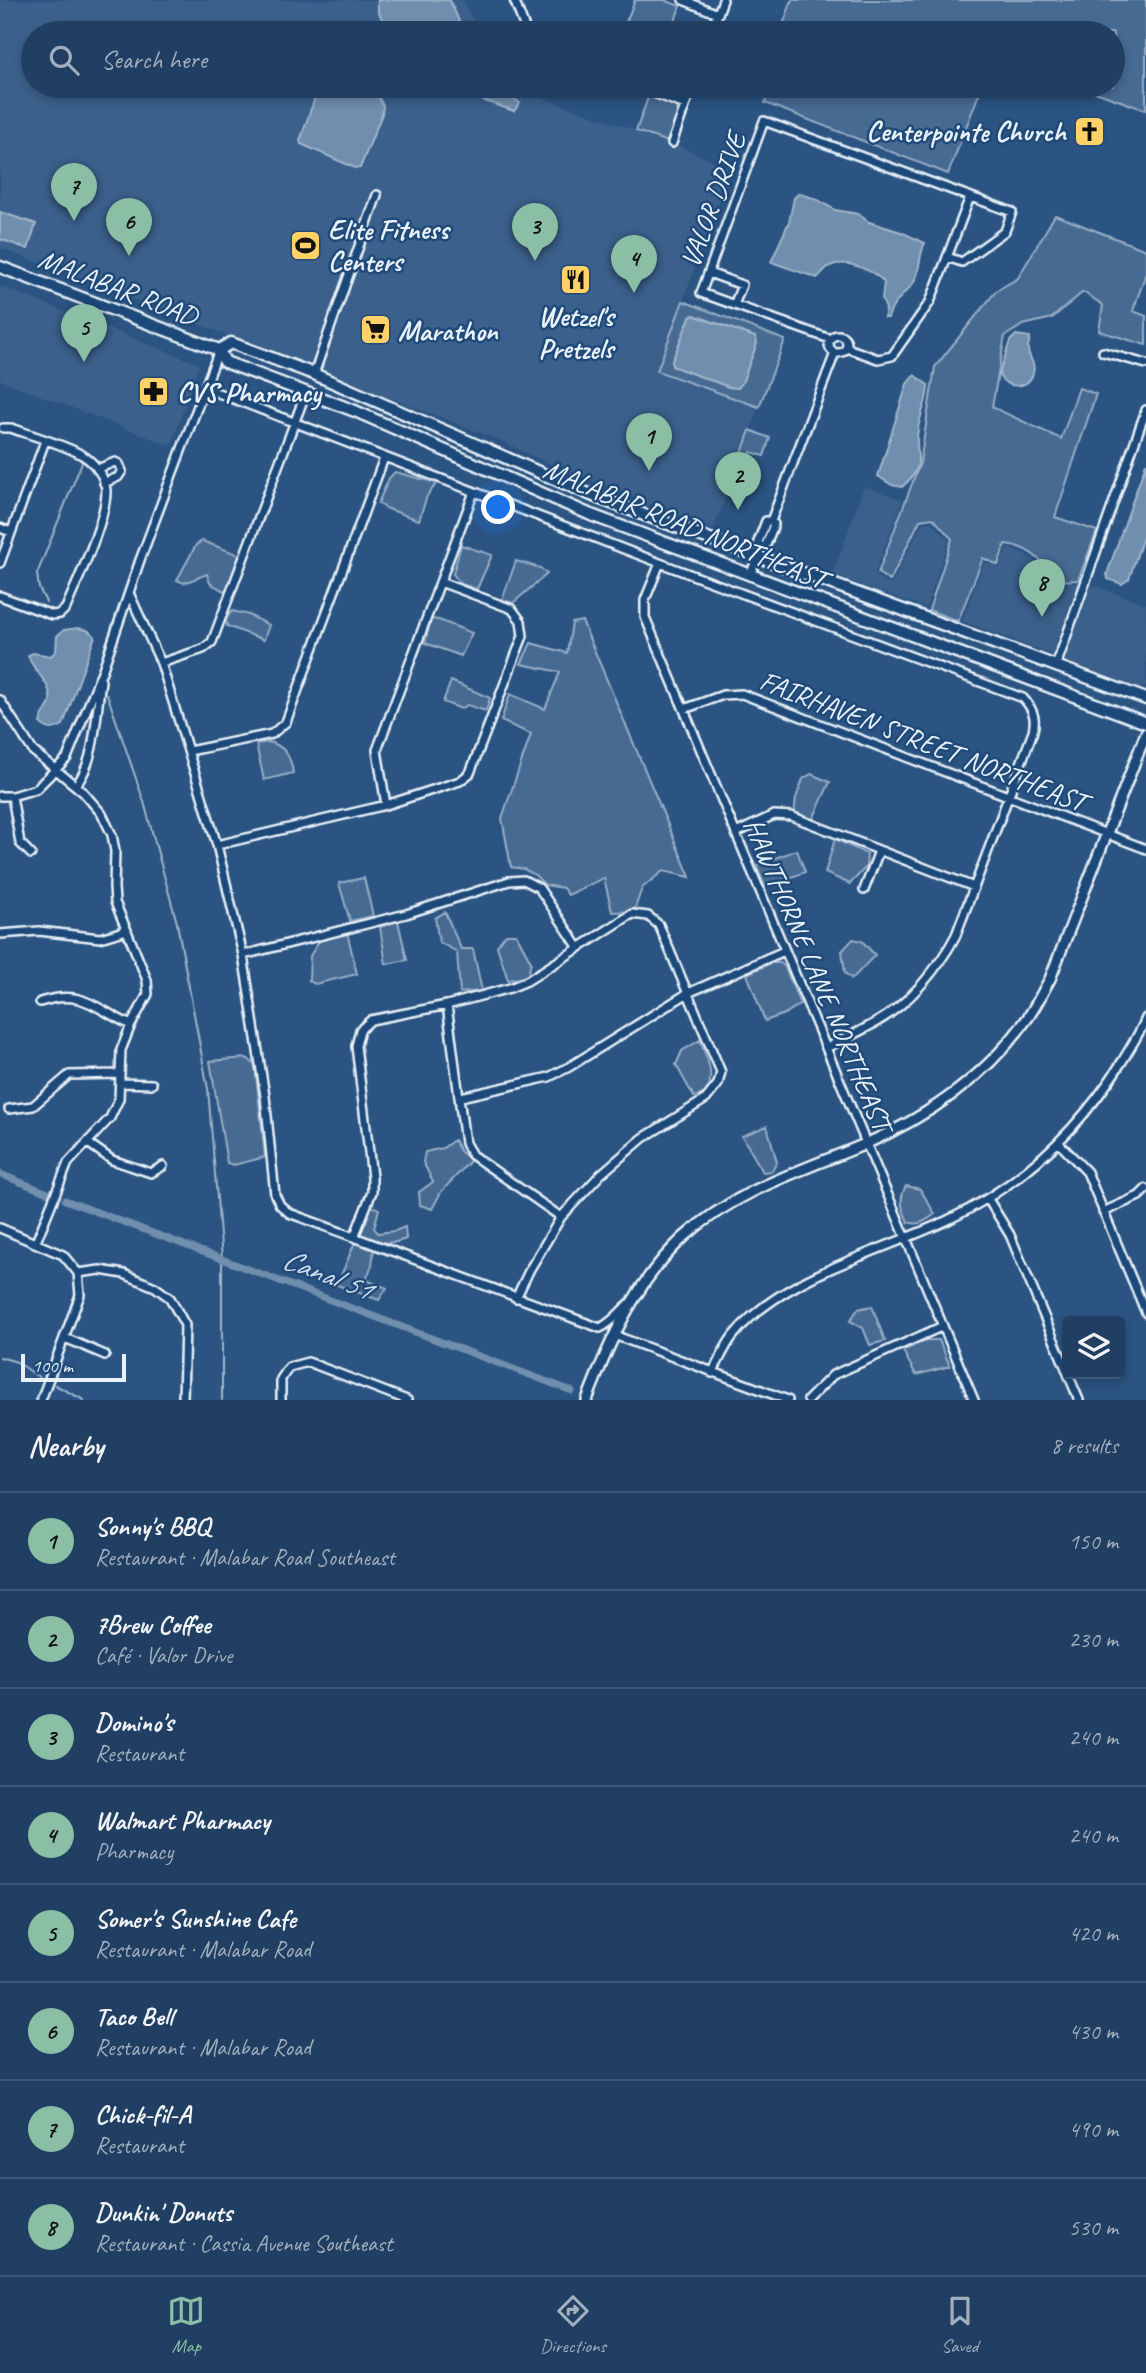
<!DOCTYPE html>
<html lang="en">
<head>
<meta charset="utf-8">
<style>
  body { margin:0; font-family:Caveat,sans-serif; background:#2d4a6b; color:#f1f3f6 }
  .controls { position:absolute; right:21px; bottom:21px; display:grid; overflow:hidden; border-radius:7px; box-shadow:0 4px 10px #0003 }
  .controls button { width:63px; height:63px; display:grid; place-items:center; padding:0; border:0; border-bottom:2px solid #3d5877; background:#203f62; color:#f1f3f6; font:35px sans-serif }
  .scale { position:absolute; left:21px; bottom:18px; width:105px; box-sizing:border-box; padding-left:7px; border:4px solid #e8f1f8; border-top:0; font-size:19px; line-height:24px; white-space:nowrap; color:#e8f1f8; -webkit-text-stroke:5px #1f4a7a; paint-order:stroke }
  .you { position:absolute; left:499px; top:508px; width:24px; height:24px; margin:-18px; border:5px solid #fff; border-radius:50%; background:#1a73e8; box-shadow:0 0 0 10px #1a73e833 }
  .badge { display:grid; place-items:center; width:46px; height:46px; border-radius:50%; background:#8abfa5; color:#111; font-size:23px; font-weight:700 }
  .pin { position:absolute; translate:-50% -58px; filter:drop-shadow(0 2px 4px #0008) }
  .pin::after { content:''; position:absolute; top:37px; width:24px; height:21px; background:inherit; clip-path:polygon(0 0,100% 0,50% 100%) }
  .list { margin:0; padding:0; list-style:none }
  h2 { display:flex; justify-content:space-between; align-items:center; height:91px; margin:0; padding:0 28px; font-size:30px }
  h2 small { font-size:23px; font-weight:400; color:#a2afbe }
  .list li { display:grid; grid-template-columns:46px 1fr auto; gap:21px; align-items:center; box-sizing:border-box; height:98px; padding:0 28px; border-top:2px solid #3d5877 }
  .list b { display:block; font-size:26px; white-space:nowrap }
  .list p { margin:0; font-size:23px; white-space:nowrap; color:#a2afbe }
  .list em { font-size:23px; font-style:normal; color:#a2afbe }
  .icon { flex:none; width:38px; height:38px; fill:none; stroke:currentColor; stroke-width:2; stroke-linecap:round; stroke-linejoin:round }
  .map { position:relative; flex:none; width:1146px; height:1400px; overflow:hidden }
  .search { position:absolute; background:#203f62; box-shadow:0 4px 10px #0003; left:21px; right:21px; top:21px; height:77px; display:flex; align-items:center; gap:18px; box-sizing:border-box; padding:0 24px; border-radius:38px; color:#a2afbe; font-size:26px }
  .sheet { height:875px; background:#203f62 }
  nav { display:flex; justify-content:space-around; align-items:center; box-sizing:border-box; height:98px; border-top:2px solid #3d5877; background:#203f62; font-size:19px; color:#a2afbe }
  nav a { display:grid; justify-items:center; gap:4px }
  nav .on { color:#8abfa5 }
  .map>svg:first-child { display:block }
  .built { fill:#3a608b }
  .green { fill:#476b93; stroke:#98aec6; stroke-width:2; fill-rule:evenodd }
  .water { fill:#708ead; stroke:#a0b6cb; stroke-width:2 }
  .lines { fill:none; stroke-linecap:round; stroke-linejoin:round }
  .stream { stroke:#a0b6cb; stroke-width:2 }
  .canal { stroke:#708ead; stroke-width:7 }
  .minor-casing { stroke:#e8f1f8; stroke-width:12 }
  .tertiary-casing { stroke:#e8f1f8; stroke-width:14 }
  .secondary-casing { stroke:#e8f1f8; stroke-width:15 }
  .minor { stroke:#1f4a7a; stroke-width:7 }
  .tertiary { stroke:#1f4a7a; stroke-width:9 }
  .secondary { stroke:#1f4a7a; stroke-width:10 }
  .labels { text-anchor:middle; dominant-baseline:central; stroke-width:5; stroke-linejoin:round; paint-order:stroke }
  .poi-label { font-size:28px; font-weight:bold; fill:#e8f1f8; stroke:#1f4a7a; text-anchor:start }
  .street-label { font-size:28px; fill:#e8f1f8; stroke:#1f4a7a }
  .water-label { font-size:30px; font-style:italic; fill:#d0dde9; stroke:#1f4a7a }
</style>
</head>
<body>
<div class="map">
<svg width="1146" height="1400" viewBox="0 0 1146 1400">
  <rect width="100%" height="100%" fill="#2b5482"/>
  <filter id="ink" filterUnits="userSpaceOnUse"><feTurbulence type="fractalNoise" baseFrequency=".0143" numOctaves="2"/><feDisplacementMap in="SourceGraphic" scale="14" xChannelSelector="R" yChannelSelector="G"/><feConvolveMatrix kernelMatrix="1 2 1 2 8 2 1 2 1" color-interpolation-filters="sRGB"/></filter>
  <g filter="url(#ink)">
    <path class="built" d="M0,0H463L479,33H33V86H519L532,94L672,143L731,169L658,370L759,407L713,530L538,459L502,441L0,248Z
      M0,286L199,364L171,446L0,380Z
      M864,486L903,500L875,572L876,576L888,584L892,583L922,523L931,522L949,540L926,608L809,567L830,572L834,571Z
      M1007,548L1023,553L1039,564L1049,577L1059,583H1080L1087,566L1056,656L962,621L984,562L999,568Z
      M1092,585L1146,604V685L1142,688H1131L1065,660Z"/>
    <path class="green" d="M635,0H664L680,6L671,33H637L624,27Z
      M792,0H1146V110L1078,86H1113V33H780Z
      M770,86H982L948,174L765,103Z
      M649,95L676,107L678,116L668,142L636,131Z
      M1055,215L1146,250V273L1133,311L1146,316V345L1099,331L1103,305L1083,292L1052,318L1023,325L1005,336L992,407L1061,439L1079,388L1096,394L1055,517L1097,531L1078,580C1073,580 1066,581 1061,580C1051,577 1048,567 1041,561C1031,552 1018,545 1005,544L998,565L983,558L958,621L929,610L952,539L933,518L920,520L890,581L878,573L920,463L935,367L996,291L1018,278Z
      M683,301L785,340L759,407L657,371ZM694,315L755,337L757,343L742,383L738,388L729,387L672,366L690,317Z
      M750,430L770,438L764,456L751,452L747,462L740,459Z
      M395,472L437,483L427,496L419,520L388,509L378,503L389,478Z
      M202,541L240,555L226,592L210,583L207,574L184,583L177,580L196,545Z
      M461,545L492,555L477,589L461,584L453,574Z
      M516,561L540,568L547,574L513,603L502,600Z
      M232,611L249,615L269,625L264,640L227,626L226,619Z
      M431,619L439,620L472,633L461,656L425,643Z
      M582,621L690,877L663,871L642,888L634,911L612,912L604,878L568,895L563,888L545,885L535,875L524,869L511,867L502,818L531,734L501,721L510,694L545,709L560,672L521,664L531,643L567,653L572,623Z
      M451,681L490,698L486,711L467,705L461,709L443,702Z
      M269,742C285,746 291,757 293,773L264,780L256,744Z
      M811,774L830,782L812,821L794,815L796,798L803,779Z
      M835,839L867,854L866,867L850,884L825,873Z
      M797,850L805,872L765,887L756,865Z
      M364,878L373,916L350,921L339,883Z
      M445,912L461,949H473L482,991L460,993L457,952L439,942L435,918Z
      M398,921L407,960L386,964L380,927Z
      M347,932L357,974L315,984L309,981L310,956L321,938Z
      M506,934H516L531,962L528,976L508,980L497,946Z
      M853,939L862,941L875,955L852,979L845,973L842,951Z
      M771,963H780L785,967L800,1004L785,1014L765,1021L747,974Z
      M700,1040C707,1058 715,1073 707,1093L694,1097L676,1065L682,1051Z
      M247,1058L255,1065L265,1157L234,1165L227,1163L210,1061Z
      M767,1126L777,1162L772,1171L763,1172L742,1136Z
      M454,1140L460,1151L471,1160L441,1192L432,1209L420,1205L419,1192L433,1182L423,1162L425,1152L443,1148Z
      M906,1186L920,1189L935,1214C926,1221 919,1226 908,1222C902,1208 898,1200 906,1186Z
      M369,1205L379,1209L374,1228L378,1233L395,1231L405,1227L406,1239C388,1246 375,1242 358,1233Z
      M355,1242L374,1248L372,1265L366,1280L387,1288L379,1300L337,1285Z
      M872,1306L885,1341L870,1345L863,1328L850,1321L858,1309Z
      M926,1340H939L950,1366L916,1375L903,1351Z"/>
    <path class="water" d="M378,0H450L464,33H389L378,11Z
      M319,86H373L383,106L382,114L360,168H355L301,144L300,141Z
      M442,86H495L520,103L514,111Z
      M799,193L818,200L835,210L858,214L869,222L901,232L925,243C918,256 921,275 911,286C902,296 891,305 888,318H884L886,309L882,299L884,282C874,271 846,258 830,266C825,268 821,275 817,278L771,262L789,222L794,198Z
      M0,212L36,224L28,249L0,239Z
      M693,315L755,337L757,343L742,383L738,388L729,387L672,366V361L690,317Z
      M1016,335L1030,337C1030,341 1028,344 1028,348C1027,358 1038,363 1032,376C1026,390 1005,388 999,375L1010,341Z
      M914,375L928,385C928,401 920,414 918,429C913,456 929,464 902,487L892,485L878,476L907,384Z
      M1146,463V528L1129,579L1122,584L1108,579L1107,574Z
      M78,628L87,630L95,636L63,725C53,731 48,730 40,723C41,714 48,710 50,702C53,682 32,672 28,655L33,653L51,656L56,651L57,636L64,630Z"/>
    <g class="lines">
      <path class="stream" d="M46,602L39,588L37,574L82,462
        M107,694L144,802L177,923L208,1089L222,1259V1400
        M0,1357L17,1362L40,1378
        M55,1385L84,1400"/>
      <path class="canal" d="M0,1174L48,1193
        M65,1200L572,1391"/>
      <defs>
        <path id="minor" d="M514,0L527,33
          M683,0L718,14
          M711,33L723,0
          M635,86L685,105
          M672,143L692,86
          M709,273L742,285L734,305
          M829 344a9 9 0 1 1 18 0a9 9 0 1 1-18 0Z
          M830,339L701,293L764,121L1012,212L1005,231L962,262L947,257
          M847,348L878,359L892,356L930,302L970,197
          M1103,352L1146,364
          M314,374L377,195
          M205,388L660,563L1023,698C1035,711 1037,721 1031,737L956,935C938,969 909,1004 875,1023C859,1032 842,1040 826,1048
          M97,469L115,462L119,464L122,471L118,477L104,483
          M0,528L11,532
          M761,547L766,545L774,524L771,521
          M0,563L45,441
          M660,563L645,600V617L974,1400
          M750,576L761,547L758,542L766,521H771L835,353
          M129,593L161,663L217,845L243,955L265,1096L275,1195L280,1205L289,1213L600,1328C613,1322 619,1312 630,1303
          M0,596L52,615L60,614L66,608C78,579 107,519 106,490C105,476 94,462 82,455C66,445 30,435 11,428H3
          M161,663L203,649L212,642L306,392
          M1056,666L1146,410
          M0,700L33,751L83,792L102,814L112,835L115,851L114,887L115,902L147,980L148,994L131,1025L121,1050L119,1099L110,1118L68,1163L36,1242
          M684,709L723,695L742,694L1146,849
          M189,751L272,734L286,722L384,458
          M76,785C96,761 96,712 101,681
          M0,796H12L36,789L67,758L103,669L140,560L219,350
          M12,796L20,843L31,854
          M386,805L377,750L474,492
          M736,833L774,815L791,816L974,887
          M217,845L386,805L460,781L470,773L523,636L521,621L512,609L440,582
          M864,890L879,851
          M0,934L39,931L100,938L127,930
          M243,955L406,914L509,881L524,880L539,888L579,948
          M40,1002C83,988 95,1009 131,1025
          M447,1005L465,1143L472,1155L561,1217
          M120,1083L152,1084
          M461,1097L549,1077L569,1067L688,993L784,951
          M9,1109L33,1106L69,1075L119,1074
          M88,1143L112,1160L151,1173L163,1166
          M1059,1143L1087,1172L1146,1313
          M988,1199L1010,1235L1067,1371
          M1103,1212L1139,1196L1146,1189
          M0,1228L63,1255L78,1273L80,1295L41,1400
          M354,1237L372,1192V1177L356,1046L360,1030L371,1020L447,1005L510,988L527,981L632,914L648,916L659,925L721,1072L718,1084L706,1099L643,1138L601,1174L561,1217L530,1269L516,1298
          M78,1273L100,1270L124,1274L155,1287L170,1298L185,1325L183,1400
          M614,1335L788,1400
          M65,1338L105,1355
          M712,1373C719,1361 725,1346 733,1336C781,1276 881,1252 948,1220C1021,1185 1080,1129 1123,1060C1131,1046 1140,1033 1146,1018
          M1068,1374L1079,1400
          M281,1400V1379L289,1367L308,1362L407,1400
          M808,1400L833,1375L943,1326"/>
        <path id="tertiary" d="M587,1400C610,1340 636,1281 684,1237C735,1191 801,1171 863,1145C928,1117 988,1075 1029,1016C1037,1004 1043,991 1050,979L1146,733"/>
        <path id="secondary" d="M0,267L219,350
          M219,350L225,362L355,411L591,515L1146,723
          M219,350L231,343L314,374L598,498L1146,699"/>
      </defs>
      <use href="#minor" class="minor-casing"/>
      <use href="#tertiary" class="tertiary-casing"/>
      <use href="#secondary" class="secondary-casing"/>
      <use href="#minor" class="minor"/>
      <use href="#tertiary" class="tertiary"/>
      <use href="#secondary" class="secondary"/>
    </g>
  </g>
  <defs>
    <symbol id="church-square" viewBox="-11 -11 22 22"><rect x="-9" y="-9" width="18" height="18" rx="4" fill="#ffd166" stroke="#1f4a7a"/><path d="M-1.2-6h2.4v3.5h3.3v2.4h-3.3V6h-2.4V-.1h-3.3v-2.4h3.3Z" fill="#111"/></symbol>
    <symbol id="stadium-square" viewBox="-11 -11 22 22"><rect x="-9" y="-9" width="18" height="18" rx="4" fill="#ffd166" stroke="#1f4a7a"/><path d="M0-5a6.5 5 0 1 0 0 10a6.5 5 0 1 0 0-10ZM-3.5-1.8h7v3.6h-7Z" fill="#111"/></symbol>
    <symbol id="restaurant-square" viewBox="-11 -11 22 22"><rect x="-9" y="-9" width="18" height="18" rx="4" fill="#ffd166" stroke="#1f4a7a"/><path d="M-5-6h1v4h1v-4h1v4h1v-4h1v5L-1.5 .5V6h-2V.5L-5-1ZM5-6V6H3V1.5H1.5Q1.5-4 5-6Z" fill="#111"/></symbol>
    <symbol id="supermarket-square" viewBox="-11 -11 22 22"><rect x="-9" y="-9" width="18" height="18" rx="4" fill="#ffd166" stroke="#1f4a7a"/><path d="M-6-5.5h2.5l.6 2H6L4.5 2H-2.5L-4.4-4H-6ZM-1.5 3.2a1.3 1.3 0 1 0 .1 0ZM3 3.2a1.3 1.3 0 1 0 .1 0Z" fill="#111"/></symbol>
    <symbol id="pharmacy-square" viewBox="-11 -11 22 22"><rect x="-9" y="-9" width="18" height="18" rx="4" fill="#ffd166" stroke="#1f4a7a"/><path d="M-2-6h4v4h4v4h-4v4h-4v-4h-4v-4h4Z" fill="#111"/></symbol>
  </defs>
  <g fill-rule="evenodd">
    <use href="#church-square" x="1072" y="114" width="35" height="35"/>
    <use href="#stadium-square" x="288" y="228" width="35" height="35"/>
    <use href="#restaurant-square" x="558" y="262" width="35" height="35"/>
    <use href="#supermarket-square" x="358" y="312" width="35" height="35"/>
    <use href="#pharmacy-square" x="136" y="374" width="35" height="35"/>
  </g>
  <g class="labels">
    <g class="poi-label">
      <text x="1066" y="131" text-anchor="end">Centerpointe Church</text>
      <text x="328" y="229">Elite Fitness<tspan x="328" dy="32">Centers</tspan></text>
      <text x="576" y="316" text-anchor="middle">Wetzel's<tspan x="576" dy="32">Pretzels</tspan></text>
      <text x="398" y="330">Marathon</text>
      <text x="177" y="392">CVS Pharmacy</text>
    </g>
    <g class="street-label">
      <text transform="translate(713 200) rotate(-70)">VALOR DRIVE</text>
      <text transform="translate(118 287) rotate(21)">MALABAR ROAD</text>
      <text transform="translate(685 524) rotate(22)">MALABAR ROAD NORTHEAST</text>
      <text transform="translate(923 741) rotate(21)">FAIRHAVEN STREET NORTHEAST</text>
      <text transform="translate(818 974) rotate(67)">HAWTHORNE LANE NORTHEAST</text>
    </g>
    <g class="water-label">
      <text transform="translate(327 1274) rotate(21)">Canal 51</text>
    </g>
  </g>
</svg>
<div class="controls">
<button><svg class="icon" aria-label="layers" viewBox="0 0 24 24"><path d="M12 4l9 5-9 5-9-5zM3 14l9 5 9-5"/></svg></button>
</div>
<div class="scale">100 m</div>
<div class="you"></div>
<div class="pin badge" style="left:649px;top:471px">1</div>
<div class="pin badge" style="left:738px;top:510px">2</div>
<div class="pin badge" style="left:535px;top:261px">3</div>
<div class="pin badge" style="left:634px;top:293px">4</div>
<div class="pin badge" style="left:84px;top:362px">5</div>
<div class="pin badge" style="left:129px;top:256px">6</div>
<div class="pin badge" style="left:74px;top:221px">7</div>
<div class="pin badge" style="left:1042px;top:617px">8</div>
<div class="search"><svg class="icon" aria-label="search" viewBox="0 0 24 24"><circle cx="10" cy="10" r="6"/><path d="M15 15l6 6"/></svg>Search here</div>
</div>
<section class="sheet">
<h2>Nearby<small>8 results</small></h2>
<ul class="list">
<li><span class="badge">1</span><div><b>Sonny's BBQ</b><p>Restaurant · Malabar Road Southeast</p></div><em>150 m</em></li>
<li><span class="badge">2</span><div><b>7Brew Coffee</b><p>Café · Valor Drive</p></div><em>230 m</em></li>
<li><span class="badge">3</span><div><b>Domino's</b><p>Restaurant</p></div><em>240 m</em></li>
<li><span class="badge">4</span><div><b>Walmart Pharmacy</b><p>Pharmacy</p></div><em>240 m</em></li>
<li><span class="badge">5</span><div><b>Somer's Sunshine Cafe</b><p>Restaurant · Malabar Road</p></div><em>420 m</em></li>
<li><span class="badge">6</span><div><b>Taco Bell</b><p>Restaurant · Malabar Road</p></div><em>430 m</em></li>
<li><span class="badge">7</span><div><b>Chick-fil-A</b><p>Restaurant</p></div><em>490 m</em></li>
<li><span class="badge">8</span><div><b>Dunkin' Donuts</b><p>Restaurant · Cassia Avenue Southeast</p></div><em>530 m</em></li>
</ul>
</section>
<nav>
<a class="on"><svg class="icon" aria-label="map" viewBox="0 0 24 24"><path d="M3 6l6-2 6 2 6-2v14l-6 2-6-2-6 2zM9 4v14M15 6v14"/></svg>Map</a>
<a><svg class="icon" aria-label="directions" viewBox="0 0 24 24"><path d="M12 3l9 9-9 9-9-9zM9 14v-3h6M13 9l2 2-2 2"/></svg>Directions</a>
<a><svg class="icon" aria-label="saved" viewBox="0 0 24 24"><path d="M7 4h10v16l-5-4-5 4z"/></svg>Saved</a>
</nav>
</body>
</html>
